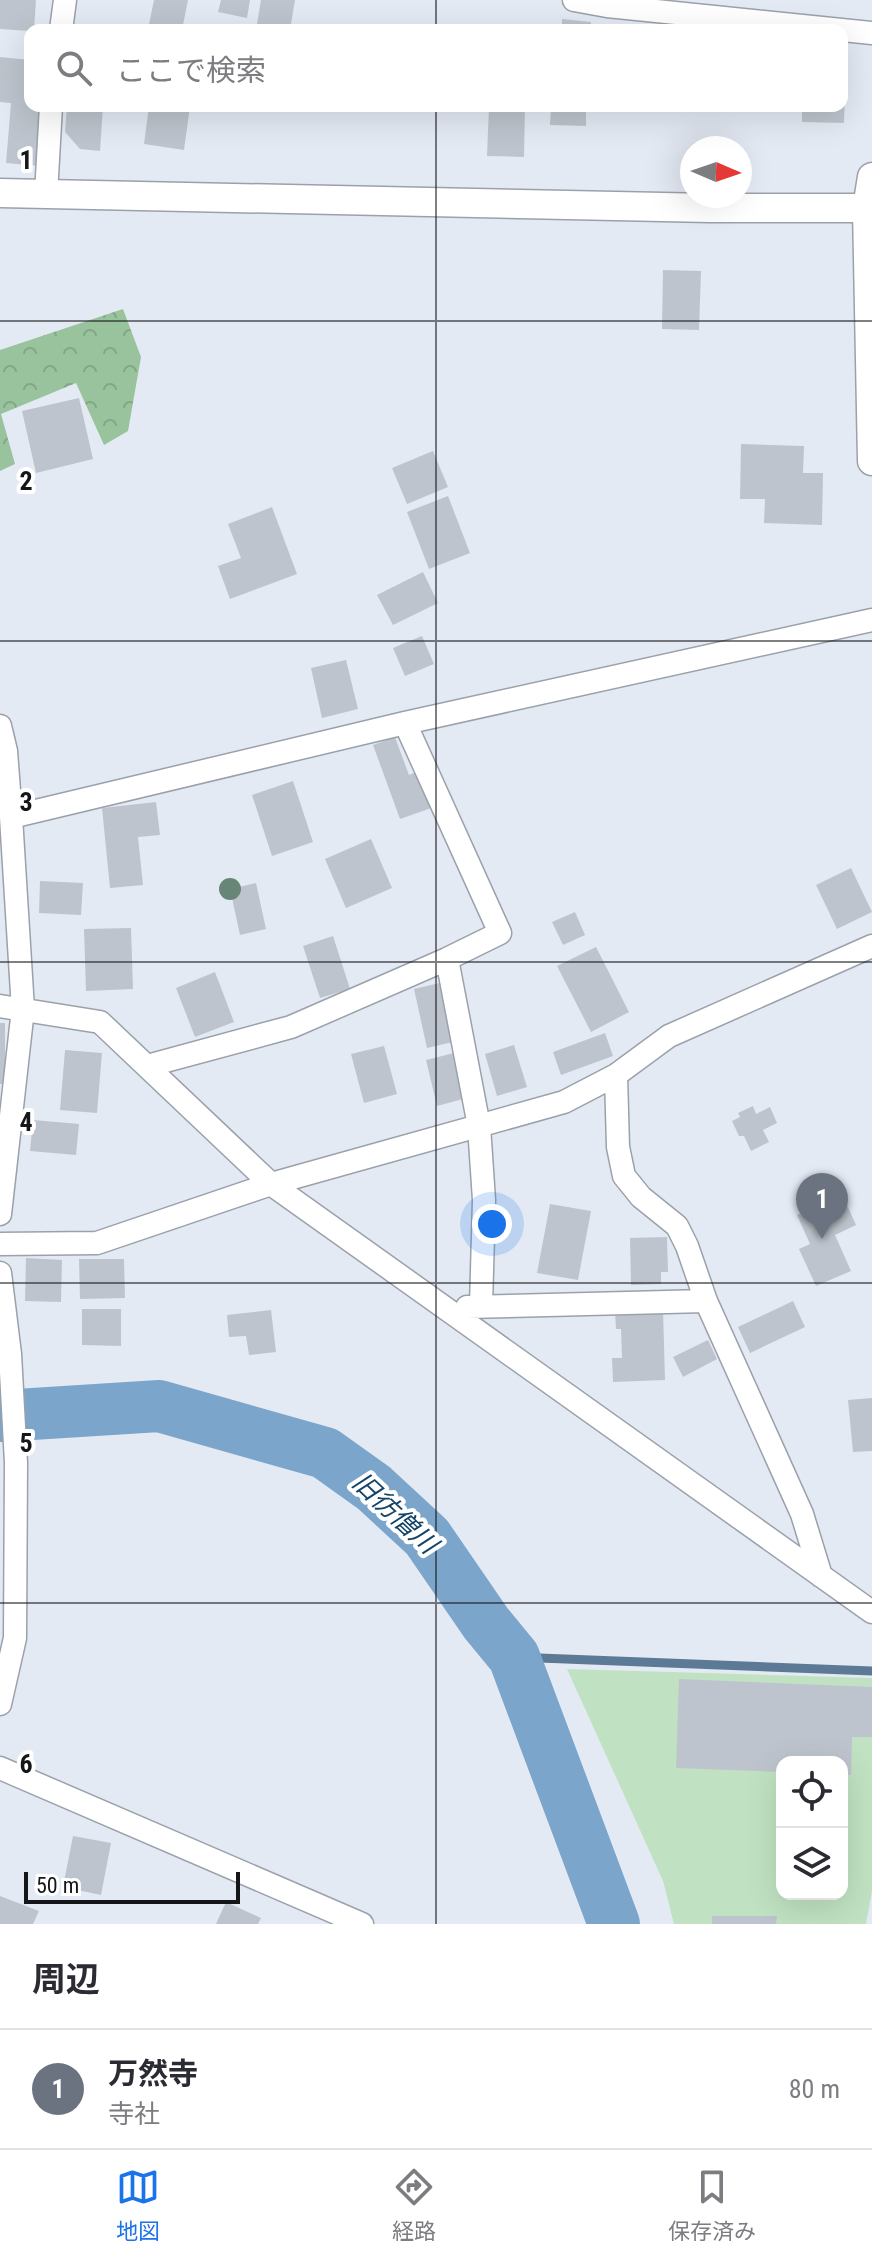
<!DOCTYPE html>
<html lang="ja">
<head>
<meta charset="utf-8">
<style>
  body { margin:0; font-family:"Roboto Condensed","Noto Sans JP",sans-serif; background:#f7f7f7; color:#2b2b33 }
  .controls { position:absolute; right:24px; bottom:24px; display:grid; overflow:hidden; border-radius:16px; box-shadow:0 8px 32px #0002 }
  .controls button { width:72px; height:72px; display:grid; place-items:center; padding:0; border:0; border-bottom:2px solid #e1e1e2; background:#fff; color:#2b2b33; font:40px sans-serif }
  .compass { position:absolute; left:680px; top:136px; width:72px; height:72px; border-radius:50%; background:#fff; box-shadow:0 8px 32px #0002; rotate:92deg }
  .scale { position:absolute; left:24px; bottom:20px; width:216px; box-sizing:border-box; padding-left:8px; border:4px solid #141619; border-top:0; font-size:22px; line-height:28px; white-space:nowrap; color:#141619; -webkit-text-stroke:6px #fff; paint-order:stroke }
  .you { position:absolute; left:492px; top:1224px; width:28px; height:28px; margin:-20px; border:6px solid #fff; border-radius:50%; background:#1a73e8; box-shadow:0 0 0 12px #1a73e833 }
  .badge { display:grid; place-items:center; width:52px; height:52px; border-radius:50%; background:#1a73e8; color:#fff; font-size:26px; font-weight:700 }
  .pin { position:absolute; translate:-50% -66px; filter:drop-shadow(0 2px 4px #0008) }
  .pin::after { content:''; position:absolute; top:42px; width:28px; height:24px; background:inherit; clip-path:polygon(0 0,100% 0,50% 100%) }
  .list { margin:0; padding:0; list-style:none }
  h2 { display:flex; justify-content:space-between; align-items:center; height:104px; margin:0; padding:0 32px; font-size:34px }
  h2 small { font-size:26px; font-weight:400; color:#7c7c81 }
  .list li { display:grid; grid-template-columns:52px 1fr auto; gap:24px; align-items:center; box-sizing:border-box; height:120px; padding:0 32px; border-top:2px solid #e1e1e2 }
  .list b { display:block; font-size:30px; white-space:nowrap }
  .list p { margin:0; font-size:26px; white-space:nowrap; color:#7c7c81 }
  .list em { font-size:26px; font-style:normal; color:#7c7c81 }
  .icon { flex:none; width:44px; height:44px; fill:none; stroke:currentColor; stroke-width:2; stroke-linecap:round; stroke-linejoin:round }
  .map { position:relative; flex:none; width:872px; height:1924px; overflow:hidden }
  .search { position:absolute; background:#fff; box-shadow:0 8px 32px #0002; left:24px; right:24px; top:24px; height:88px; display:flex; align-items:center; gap:20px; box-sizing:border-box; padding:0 28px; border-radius:16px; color:#7c7c81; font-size:30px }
  .sheet { height:224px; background:#fff }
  nav { display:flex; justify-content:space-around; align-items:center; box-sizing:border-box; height:112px; border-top:2px solid #e1e1e2; background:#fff; font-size:22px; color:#7c7c81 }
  nav a { display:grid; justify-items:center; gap:4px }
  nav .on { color:#1a73e8 }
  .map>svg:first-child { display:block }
  .green { fill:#c0e2c2; fill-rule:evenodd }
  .forest { fill:url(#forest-crowns) }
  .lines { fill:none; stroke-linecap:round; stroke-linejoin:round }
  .stream { stroke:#5c7a96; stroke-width:9 }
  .river { stroke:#7ba5cb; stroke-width:52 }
  .building { fill:#bec4cd }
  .minor-casing { stroke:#9ba1aa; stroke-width:25 }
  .tertiary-casing { stroke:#9ba1aa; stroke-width:31 }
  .minor { stroke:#fff; stroke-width:22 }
  .tertiary { stroke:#fff; stroke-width:28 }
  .tree { fill:#688677 }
  .grid { fill:none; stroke:#141619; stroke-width:2; stroke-opacity:0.55 }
  .labels { text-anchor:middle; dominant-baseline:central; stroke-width:8; stroke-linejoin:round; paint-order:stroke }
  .water-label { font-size:26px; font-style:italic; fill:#134468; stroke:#fff }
  .grid-label { font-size:26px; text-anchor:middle; font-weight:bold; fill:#141619; stroke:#fff; stroke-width:8; stroke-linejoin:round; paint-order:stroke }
</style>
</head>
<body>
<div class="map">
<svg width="872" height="1924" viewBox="0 0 872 1924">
  <defs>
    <pattern id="forest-crowns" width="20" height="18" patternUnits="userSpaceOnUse" patternTransform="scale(2)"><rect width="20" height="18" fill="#98c39c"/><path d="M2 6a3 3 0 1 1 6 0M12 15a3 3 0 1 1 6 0" fill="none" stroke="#82a786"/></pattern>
  </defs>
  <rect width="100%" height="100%" fill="#e4eaf4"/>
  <path class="green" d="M567,1669L872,1678V1891L866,1924H674L663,1881ZM782,1762H842V1894H782Z"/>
  <path class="forest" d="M123,309L141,357L128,431L104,445L76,383L1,414L15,464L0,471V350Z"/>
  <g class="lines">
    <path class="stream" d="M514,1657L872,1671"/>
    <path class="river" d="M0,1416L159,1406L325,1453L374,1488L427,1537L486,1623L514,1657L614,1924"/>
  </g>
  <path class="building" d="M0,0H36L34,30L30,31L0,29Z
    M154,0H188L182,30L148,29Z
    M221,0H250L247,18L218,12Z
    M261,0H295L290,30H256Z
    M562,19L591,22L590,30H562Z
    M494,24L533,27V30H494Z
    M0,57L30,60V106H45L39,166L6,163L11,103L0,102Z
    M842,65H846L844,123L802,122V106H842Z
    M67,106H103L100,151L80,149L65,132Z
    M149,106H190L184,150L144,144Z
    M489,106H525L524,157L487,156Z
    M551,106H586V126L550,125Z
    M663,270L701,271L699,330L662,329Z
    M79,398L93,459L36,473L22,411Z
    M741,444L804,446L803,473H823L822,525L764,523L765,499H740Z
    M433,451L448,487L407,504L392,468Z
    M448,496L470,553L429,569L407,512Z
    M272,507L297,574L230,599L218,566L241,558L228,524Z
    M423,572L438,603L393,625L377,595Z
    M422,636L434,664L405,676L393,648Z
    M346,660L358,709L322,718L311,668Z
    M395,737L409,775L421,770L434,807L400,819L373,745Z
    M293,781L313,842L272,856L252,795Z
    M156,802L160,835L138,837L143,885L110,888L102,808Z
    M371,839L392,888L346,908L325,859Z
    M851,868L872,912L837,929L816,885Z
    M40,881L83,883L81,915L39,913Z
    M256,883L266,929L240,935L230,889Z
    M575,912L585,935L563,945L552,922Z
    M131,928L133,989L86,991L84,929Z
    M333,936L350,989L320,998L303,946Z
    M596,947L629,1012L591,1032L557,966Z
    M215,972L234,1022L195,1037L176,988Z
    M444,982L457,1041L427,1048L414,989Z
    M0,1023H5V1084H0Z
    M605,1033L613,1056L561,1075L553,1052Z
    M514,1045L527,1087L497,1096L485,1054Z
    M384,1046L397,1094L364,1103L351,1054Z
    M65,1050L102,1053L97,1113L60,1110Z
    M454,1053L463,1099L437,1106L426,1060Z
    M753,1106L756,1114L770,1107L777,1123L763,1130L769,1142L751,1151L744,1136H739L732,1121L740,1117L738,1113Z
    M33,1120L79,1124L76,1155L30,1151Z
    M842,1194L856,1225L835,1235L851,1271L816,1286L799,1249L810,1244L797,1215Z
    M550,1204L591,1211L578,1280L537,1273Z
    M667,1237L668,1272H661V1284L631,1285L630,1238Z
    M26,1258L62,1260L61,1302L25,1301Z
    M79,1259H124L125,1298L80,1299Z
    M793,1301L805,1327L750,1353L738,1327Z
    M82,1309H121V1346L82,1345Z
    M663,1309L665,1380L613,1382L612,1358H622L621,1329H616L615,1311Z
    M271,1310L276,1352L249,1355L246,1336L229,1337L227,1315Z
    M708,1340L717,1359L683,1377L673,1357Z
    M872,1398V1451L853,1452L848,1400Z
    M679,1679L872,1687V1737H852L851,1775H842V1762H782V1772L676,1768Z
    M73,1836L111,1843L101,1895L63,1887Z
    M0,1896L39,1911L33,1924H0Z
    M226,1902L261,1918L258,1924H216Z
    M712,1916H777L776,1924H712Z"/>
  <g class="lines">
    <defs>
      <path id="minor" d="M574,0L607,6L872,33
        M61,30L65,0
        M46,194L51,106
        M0,726L6,751L11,817L23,1009L0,1214
        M11,817L405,723L872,620
        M447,959L479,1126L484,1200L481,1306
        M0,1006L100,1022L271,1184L872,1612
        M147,1066L291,1027L447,959L500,933L405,723
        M616,1075L618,1147L624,1176L641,1197L677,1226L687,1246L706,1301L802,1514L821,1576
        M0,1244L97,1243L271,1184L564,1102L616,1075L669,1036L872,946
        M0,1273L10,1354L16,1463L15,1638L0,1704
        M467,1307L706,1301
        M0,1768L362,1924"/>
      <path id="tertiary" d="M872,177L867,208L872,461
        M0,193L710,208H872"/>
    </defs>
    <use href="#minor" class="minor-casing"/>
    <use href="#tertiary" class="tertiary-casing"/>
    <use href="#minor" class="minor"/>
    <use href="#tertiary" class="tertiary"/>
  </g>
  <circle class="tree" cx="230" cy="889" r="11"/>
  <path class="grid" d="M436,0V30M436,106V1924M0,321H872M0,641H872M0,962H872M0,1283H872M0,1603H872"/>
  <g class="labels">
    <g class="water-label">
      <text transform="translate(395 1513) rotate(43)">旧彷僧川</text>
    </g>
  </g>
  <g class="grid-label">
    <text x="26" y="169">1</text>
    <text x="26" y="490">2</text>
    <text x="26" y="811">3</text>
    <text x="26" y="1131">4</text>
    <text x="26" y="1452">5</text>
    <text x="26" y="1773">6</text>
  </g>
</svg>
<div class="controls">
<button><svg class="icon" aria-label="locate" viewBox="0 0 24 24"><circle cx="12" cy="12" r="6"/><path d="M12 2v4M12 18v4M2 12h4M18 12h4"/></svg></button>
<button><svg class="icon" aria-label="layers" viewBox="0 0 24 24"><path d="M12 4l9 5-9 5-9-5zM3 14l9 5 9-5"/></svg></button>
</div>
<svg class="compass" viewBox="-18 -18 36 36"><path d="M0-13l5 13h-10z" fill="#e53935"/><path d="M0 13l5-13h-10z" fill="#7c7c81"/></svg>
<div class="scale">50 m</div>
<div class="you"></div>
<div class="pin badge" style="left:822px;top:1239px;background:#6b7280">1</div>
<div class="search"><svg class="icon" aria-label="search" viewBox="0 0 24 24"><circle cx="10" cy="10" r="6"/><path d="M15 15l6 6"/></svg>ここで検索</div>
</div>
<section class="sheet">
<h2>周辺<small></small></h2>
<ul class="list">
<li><span class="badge" style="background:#6b7280">1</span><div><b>万然寺</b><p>寺社</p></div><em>80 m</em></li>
</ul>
</section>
<nav>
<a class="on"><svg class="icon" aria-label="map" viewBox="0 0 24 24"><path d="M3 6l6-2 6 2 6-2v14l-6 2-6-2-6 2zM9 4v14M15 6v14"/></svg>地図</a>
<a><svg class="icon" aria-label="directions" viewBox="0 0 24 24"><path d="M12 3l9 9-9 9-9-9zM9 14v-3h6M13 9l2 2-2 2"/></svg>経路</a>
<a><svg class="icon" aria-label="saved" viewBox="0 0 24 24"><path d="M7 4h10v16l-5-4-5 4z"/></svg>保存済み</a>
</nav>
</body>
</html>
